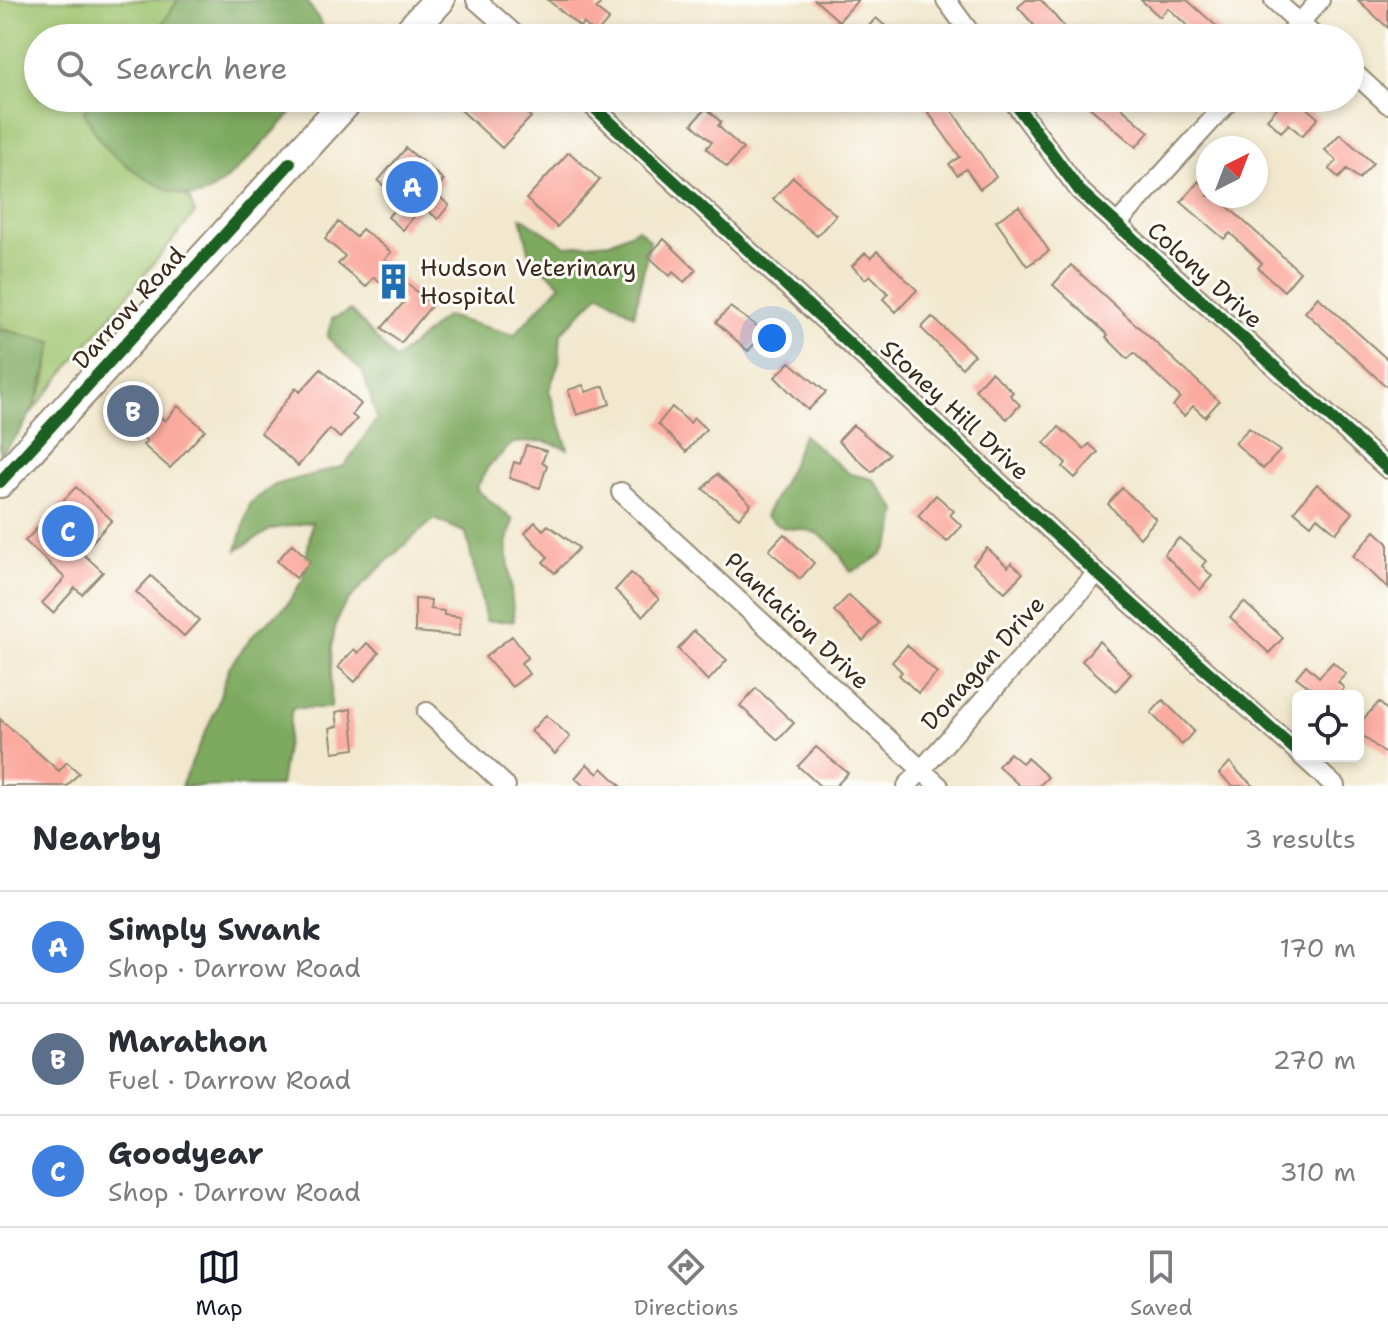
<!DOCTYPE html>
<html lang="en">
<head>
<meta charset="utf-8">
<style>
  body { margin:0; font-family:"Shantell Sans",sans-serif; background:#f2f2f3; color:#2b2b33 }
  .controls { position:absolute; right:24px; bottom:24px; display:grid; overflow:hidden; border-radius:12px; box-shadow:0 4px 12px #0003 }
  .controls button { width:72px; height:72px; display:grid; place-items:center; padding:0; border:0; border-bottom:2px solid #e1e1e2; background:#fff; color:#2b2b33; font:40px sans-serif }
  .compass { position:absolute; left:1196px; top:136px; width:72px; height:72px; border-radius:50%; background:#fff; box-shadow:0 4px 12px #0003; rotate:42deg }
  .you { position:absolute; left:772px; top:338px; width:28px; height:28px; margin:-20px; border:6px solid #fff; border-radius:50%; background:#1a73e8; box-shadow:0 0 0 12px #1a73e833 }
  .badge { display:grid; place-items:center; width:52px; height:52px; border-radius:50%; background:#111827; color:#fff; font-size:26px; font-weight:700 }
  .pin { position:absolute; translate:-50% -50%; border:4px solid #fff; box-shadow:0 2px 8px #0006 }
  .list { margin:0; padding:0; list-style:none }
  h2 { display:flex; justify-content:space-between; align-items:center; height:104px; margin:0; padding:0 32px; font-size:34px }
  h2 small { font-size:26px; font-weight:400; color:#7c7c81 }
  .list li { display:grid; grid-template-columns:52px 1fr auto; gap:24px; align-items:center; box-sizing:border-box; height:112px; padding:0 32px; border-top:2px solid #e1e1e2 }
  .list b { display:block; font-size:30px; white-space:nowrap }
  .list p { margin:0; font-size:26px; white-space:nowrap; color:#7c7c81 }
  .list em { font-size:26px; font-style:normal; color:#7c7c81 }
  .icon { flex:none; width:44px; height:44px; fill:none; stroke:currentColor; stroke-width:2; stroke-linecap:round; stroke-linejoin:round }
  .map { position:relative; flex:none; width:1388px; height:786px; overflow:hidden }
  .search { position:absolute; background:#fff; box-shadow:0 4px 12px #0003; left:24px; right:24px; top:24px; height:88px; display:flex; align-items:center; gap:20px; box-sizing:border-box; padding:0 28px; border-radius:44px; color:#7c7c81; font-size:30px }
  .sheet { height:440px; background:#fff }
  nav { display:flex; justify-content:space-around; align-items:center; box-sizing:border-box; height:112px; border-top:2px solid #e1e1e2; background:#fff; font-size:22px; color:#7c7c81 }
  nav a { display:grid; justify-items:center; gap:4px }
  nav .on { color:#111827 }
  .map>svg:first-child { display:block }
  .green { fill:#9dc46e; stroke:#6c7746; stroke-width:2 }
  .forest { fill:#7eaa61; stroke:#5c6a40; stroke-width:2 }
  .building { fill:#fbaaa0 }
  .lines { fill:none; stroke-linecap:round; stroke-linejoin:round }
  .minor-casing { stroke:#968976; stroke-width:22 }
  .primary-casing { stroke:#968976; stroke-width:34 }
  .minor { stroke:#fff; stroke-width:18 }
  .primary { stroke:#fff; stroke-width:30 }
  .cycleway-casing { stroke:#fdfcf7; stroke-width:17 }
  .cycleway { stroke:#1b5e20; stroke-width:12 }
  .labels { text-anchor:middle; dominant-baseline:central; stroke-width:6; stroke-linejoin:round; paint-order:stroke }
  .poi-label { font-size:24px; fill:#3b2a1e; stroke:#fdfcf7; text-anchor:start }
  .street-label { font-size:24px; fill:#3b2a1e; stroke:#fdfcf7 }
</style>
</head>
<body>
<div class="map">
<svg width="1388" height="786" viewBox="0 0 1388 786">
  <rect width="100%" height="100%" fill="#fdfcf7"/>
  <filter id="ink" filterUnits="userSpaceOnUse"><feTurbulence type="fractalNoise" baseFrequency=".0125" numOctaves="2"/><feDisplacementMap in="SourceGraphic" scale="16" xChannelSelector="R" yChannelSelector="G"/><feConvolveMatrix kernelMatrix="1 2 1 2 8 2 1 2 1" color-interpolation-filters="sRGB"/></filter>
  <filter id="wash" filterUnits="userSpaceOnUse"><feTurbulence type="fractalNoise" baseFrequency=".006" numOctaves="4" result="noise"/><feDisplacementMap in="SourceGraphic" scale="32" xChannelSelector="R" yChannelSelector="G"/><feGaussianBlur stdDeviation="1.8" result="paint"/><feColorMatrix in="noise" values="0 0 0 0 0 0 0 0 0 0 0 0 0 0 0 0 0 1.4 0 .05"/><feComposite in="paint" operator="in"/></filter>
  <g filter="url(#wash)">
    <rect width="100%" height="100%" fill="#f1e8ce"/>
    <path class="green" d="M0,0H178L153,38H38V98H100L84,112L144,178L189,198L195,213L22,424L44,386L53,342L0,329Z"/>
    <path class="forest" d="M178,0H306L331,38H153Z
      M100,98H304C285,120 228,187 202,195C176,204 113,160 99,139C93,130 89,120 84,111Z
      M521,217L566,246L610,242L638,229L650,240L634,315L600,293L561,333L559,363L549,390L568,449L544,441L513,443L488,467L476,489L513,520L507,546L514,621H486L466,533L435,519C416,534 346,596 339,615C328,644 332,678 331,708H292L280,786H181L216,709L229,667L256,632L286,606L303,579L312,522L272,529L237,550L250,503L275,485L344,466L377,419L363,372L327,337L332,319L351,310L395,360L446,316L514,335L561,284L542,268L532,264Z
      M0,329L53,342C45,381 32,427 0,453Z
      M803,435L850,474L873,479L897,510C892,550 887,555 851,572C840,554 828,533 805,530C781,526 788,533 765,516L790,469Z"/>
    <g id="blocks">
      <path class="building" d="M548,0H603L596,9L609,19L596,34L583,23L580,27Z
        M815,0H858L839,21Z
        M1026,0H1041L1066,29L1055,38H1029L1038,30L1018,7Z
        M1141,0H1187L1230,38H1201L1168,8L1160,17Z
        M1358,0H1388V28Z
        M876,18L899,38H858Z
        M448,98H511L531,117L502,148Z
        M918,98H938L945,109L949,106L996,177L980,189L966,169L957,175L949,164L960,157Z
        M1079,98H1110L1149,132L1136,147Z
        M1286,98H1295L1318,118L1302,136L1289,124L1281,132L1267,119Z
        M706,108L721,122L718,126L743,149L727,167L706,148L712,142L692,124Z
        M1340,134L1373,163L1359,179L1347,169L1339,178L1329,169L1337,161L1325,150Z
        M406,148L444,180L434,192L449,205L438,219L422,206L403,230L388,217L402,200L378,181Z
        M569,152L600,180L557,227L526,199Z
        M793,177L836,215L817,236L773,199Z
        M1199,181L1208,189V196H1216L1300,272L1284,291L1258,268L1262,263L1230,233L1224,239L1181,202Z
        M1019,206L1049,251L1027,266L996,221Z
        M338,222L356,237L362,229L391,252L383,262L432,305L401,343L382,328L404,302L374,277L366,287L338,264L345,256L325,239Z
        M664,239L696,270L684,282L673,272L670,276L648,256Z
        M877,251L917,290L896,312L883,299L888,293L870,275L865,279L852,266L865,253L871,258Z
        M1071,265L1219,401L1205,417L1193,406L1184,416L1173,406L1180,397L1134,353L1128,359L1106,337L1108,335L1053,285Z
        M1318,297L1388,360V388L1305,312Z
        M730,307L765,332L748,351L716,322Z
        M932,317L974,355L962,368L921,328Z
        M790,362L826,392L808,410L775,377Z
        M321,369L361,404L352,415L357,419L340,438L330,429L298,466L261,433L296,388L300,392Z
        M991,372L1013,392L1010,395L1020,405L1007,419L975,390Z
        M583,385L586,392L604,386L610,404L577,415L568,390Z
        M130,389L165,421L178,406L205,430L170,468L143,445L147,441L112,409Z
        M672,407L690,423L694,418L706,429L686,452L658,424Z
        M853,425L889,454L872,472L838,441Z
        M1059,427L1084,449L1089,444L1098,452L1075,478L1063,467L1066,463L1044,443Z
        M1249,428L1280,451L1263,469L1235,443Z
        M526,445L546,451L542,463L547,465L540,488L509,478L514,462L520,464Z
        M717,474L751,504L739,518L703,489Z
        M1317,484L1353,513L1336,533L1317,517L1311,525L1294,511Z
        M76,487L112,520L82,553L103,572L82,594L75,588L53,613L42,603L65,578L25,541Z
        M1122,488L1156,519L1140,538L1108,504Z
        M936,495L954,511L950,515L962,526L947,542L918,516Z
        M535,522L543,530L548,525L579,548L555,573L543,562L548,557L525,533Z
        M1375,531L1388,543V588L1353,556Z
        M784,534L814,563L800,579L769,550Z
        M1179,538L1206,561L1202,566L1212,576L1200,590L1164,554Z
        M292,544L311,561L296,578L277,561Z
        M987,548L1008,567L1011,563L1023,573L1005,592L973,564Z
        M631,573L659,599L643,616L615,590Z
        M151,576L199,620L184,636L136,592Z
        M849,595L879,623L863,641L834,611Z
        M415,599L431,600L430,609L444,611V615L461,617L459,636L415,632Z
        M1244,602L1283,638L1269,653L1230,617Z
        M694,631L727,660L708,681L678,649Z
        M512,636L528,657L521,663L529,674L512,687L485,657Z
        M1099,641L1131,674L1116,691L1082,661Z
        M367,643L379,653L355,682L338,667L354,649L358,653Z
        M907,645L937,673L918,693L899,675L902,672L892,662Z
        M1333,662L1346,674L1338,682L1344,688L1337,696H1321L1296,677L1306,665L1319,677Z
        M756,688L794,723L778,740L740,706Z
        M1163,700L1194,731L1182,745L1151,713Z
        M1379,702L1388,711V756L1358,732V725Z
        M351,709L355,749L333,752L330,728L338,726L336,712Z
        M546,715L570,737L555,754L531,731Z
        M0,719L59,771L67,762L79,773L67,786H0Z
        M816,747L848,773L836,786H820L798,766Z
        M1010,753L1022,763L1027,758L1048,777L1039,786H1020L998,766Z
        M1230,762L1240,774L1254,786H1233L1219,774Z
        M587,764L598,774L602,768L621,786H584L575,778Z"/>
    </g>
  </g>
  <g filter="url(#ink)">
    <use href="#blocks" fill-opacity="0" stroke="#968976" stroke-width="2"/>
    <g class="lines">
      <defs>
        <path id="minor" d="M476,0L519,38
          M946,0L974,38
          M1274,0L1316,38
          M1286,38L1320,0
          M1350,69L1388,104
          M584,98L1097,573L1298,752
          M1011,98L1079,190L1388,469
          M1117,224L1232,98
          M621,492L939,786
          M427,712L506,786
          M1302,756L1335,786
          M907,786L1097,573"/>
        <path id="primary" d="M404,38L439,0
          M0,482L350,98"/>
      </defs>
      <use href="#minor" class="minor-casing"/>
      <use href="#primary" class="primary-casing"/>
      <use href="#minor" class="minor"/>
      <use href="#primary" class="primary"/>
      <defs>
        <path id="cycleway" d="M584,98L1097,573L1298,752
          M1011,98L1079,190L1388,469
          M0,482L290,163"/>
      </defs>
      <use href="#cycleway" class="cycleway-casing"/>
      <use href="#cycleway" class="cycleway"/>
    </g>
  </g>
  <defs>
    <symbol id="building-bare" viewBox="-9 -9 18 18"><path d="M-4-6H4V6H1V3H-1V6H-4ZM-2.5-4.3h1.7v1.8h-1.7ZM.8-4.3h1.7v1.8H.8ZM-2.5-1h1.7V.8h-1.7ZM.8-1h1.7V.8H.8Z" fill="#1f6fb2" stroke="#fdfcf7" stroke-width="2.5" paint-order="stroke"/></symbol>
  </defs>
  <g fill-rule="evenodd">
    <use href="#building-bare" x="368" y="256" width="51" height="51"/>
  </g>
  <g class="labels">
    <g class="poi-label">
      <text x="420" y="268">Hudson Veterinary<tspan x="420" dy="28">Hospital</tspan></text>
    </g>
    <g class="street-label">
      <text transform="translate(1205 275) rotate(42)">Colony Drive</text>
      <text transform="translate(129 308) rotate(-48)">Darrow Road</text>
      <text transform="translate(955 410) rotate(43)">Stoney Hill Drive</text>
      <text transform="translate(797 621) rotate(43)">Plantation Drive</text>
      <text transform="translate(983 663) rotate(-48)">Donagan Drive</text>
    </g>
  </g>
</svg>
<div class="controls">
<button><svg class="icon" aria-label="locate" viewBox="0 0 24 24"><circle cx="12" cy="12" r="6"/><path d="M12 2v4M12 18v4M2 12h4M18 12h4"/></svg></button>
</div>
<svg class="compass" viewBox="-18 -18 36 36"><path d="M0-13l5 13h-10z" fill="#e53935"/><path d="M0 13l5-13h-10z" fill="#7c7c81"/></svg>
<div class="you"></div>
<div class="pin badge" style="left:412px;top:187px;background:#3f7fe0">A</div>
<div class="pin badge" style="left:133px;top:411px;background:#5c6f8a">B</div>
<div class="pin badge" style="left:68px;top:531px;background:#3f7fe0">C</div>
<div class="search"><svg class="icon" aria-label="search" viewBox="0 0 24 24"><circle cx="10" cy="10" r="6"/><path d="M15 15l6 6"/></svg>Search here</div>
</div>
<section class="sheet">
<h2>Nearby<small>3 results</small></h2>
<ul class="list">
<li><span class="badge" style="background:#3f7fe0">A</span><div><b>Simply Swank</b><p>Shop · Darrow Road</p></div><em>170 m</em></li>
<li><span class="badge" style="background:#5c6f8a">B</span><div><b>Marathon</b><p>Fuel · Darrow Road</p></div><em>270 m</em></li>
<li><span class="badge" style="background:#3f7fe0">C</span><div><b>Goodyear</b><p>Shop · Darrow Road</p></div><em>310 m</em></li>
</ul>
</section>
<nav>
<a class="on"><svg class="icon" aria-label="map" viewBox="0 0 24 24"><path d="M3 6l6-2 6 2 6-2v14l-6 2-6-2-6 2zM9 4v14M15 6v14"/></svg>Map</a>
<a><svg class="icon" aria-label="directions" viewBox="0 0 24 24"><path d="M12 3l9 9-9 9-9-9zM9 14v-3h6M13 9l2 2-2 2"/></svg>Directions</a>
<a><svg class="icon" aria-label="saved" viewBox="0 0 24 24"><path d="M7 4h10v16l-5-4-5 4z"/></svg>Saved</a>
</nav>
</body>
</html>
